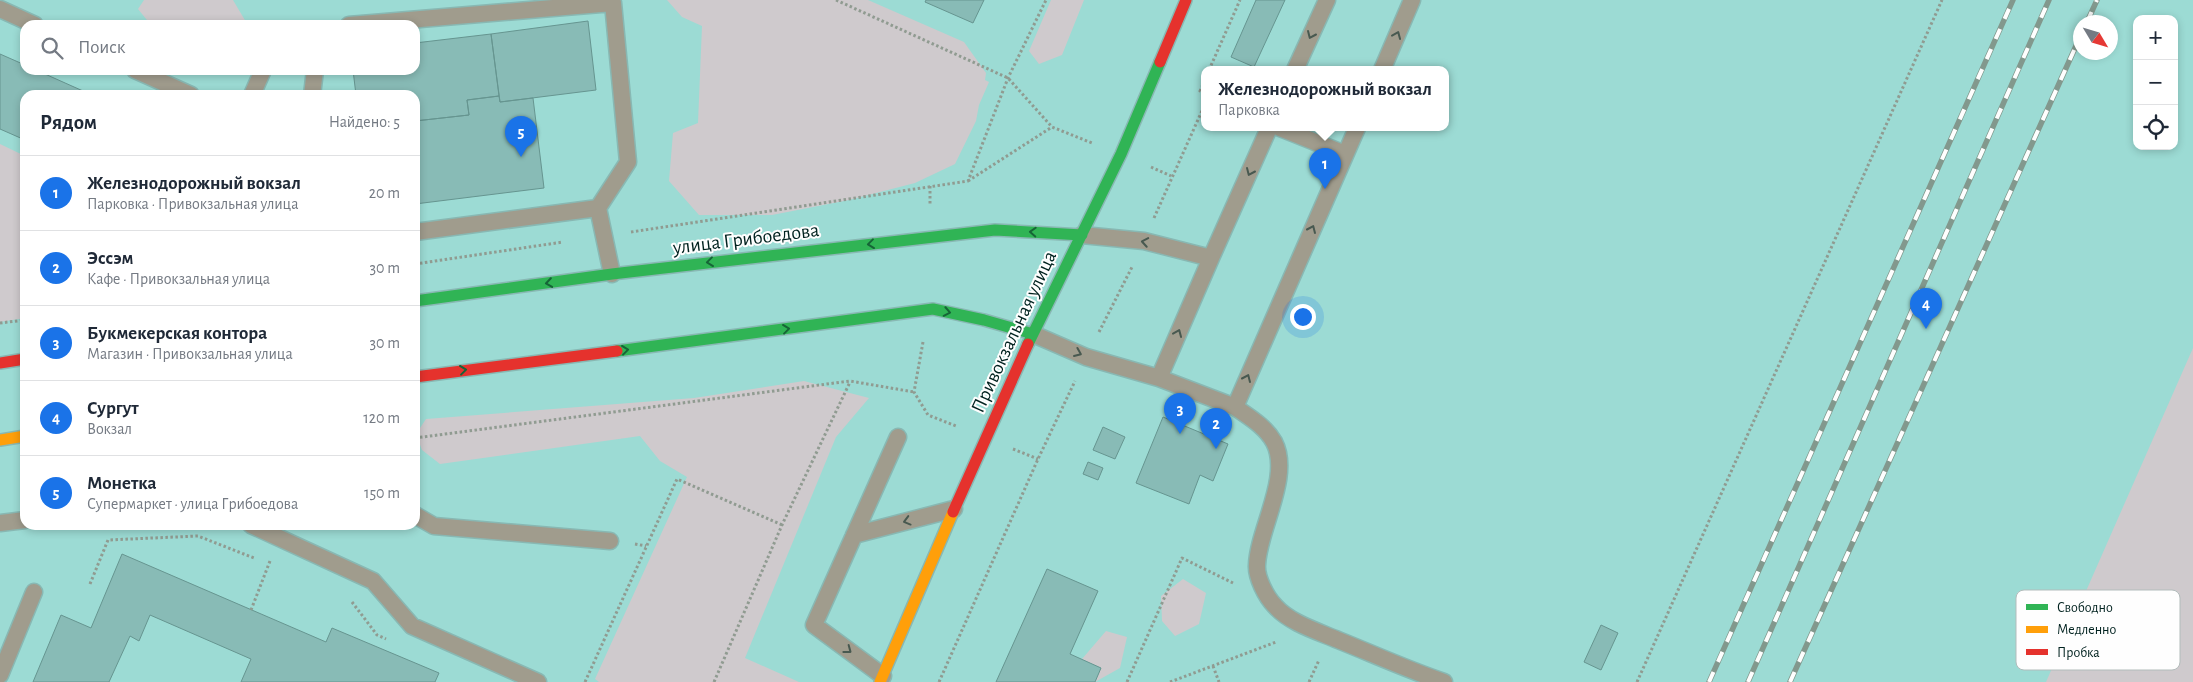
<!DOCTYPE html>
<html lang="ru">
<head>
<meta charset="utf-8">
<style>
  body { margin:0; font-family:"Alegreya Sans",sans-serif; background:#f6f6f7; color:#1f2937 }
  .controls { position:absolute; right:15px; top:15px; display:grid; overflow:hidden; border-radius:10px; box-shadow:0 2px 8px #0003 }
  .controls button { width:45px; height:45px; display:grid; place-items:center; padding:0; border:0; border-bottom:1px solid #e0e1e3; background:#fff; color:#1f2937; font:25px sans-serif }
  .compass { position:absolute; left:2073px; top:15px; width:45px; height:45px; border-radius:50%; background:#fff; box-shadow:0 2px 8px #0003; rotate:128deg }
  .you { position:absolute; left:1302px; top:316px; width:18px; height:18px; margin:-12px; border:4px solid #fff; border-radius:50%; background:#1a73e8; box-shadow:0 0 0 8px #1a73e833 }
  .badge { display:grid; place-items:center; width:32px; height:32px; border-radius:50%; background:#1a73e8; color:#fff; font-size:16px; font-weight:700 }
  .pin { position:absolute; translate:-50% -41px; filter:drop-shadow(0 1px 2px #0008) }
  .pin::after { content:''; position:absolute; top:26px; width:18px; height:15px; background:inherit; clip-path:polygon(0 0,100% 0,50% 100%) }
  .popup { position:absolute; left:1201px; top:66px; width:248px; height:65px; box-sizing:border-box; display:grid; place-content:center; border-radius:10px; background:#fff; filter:drop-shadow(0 1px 4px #0005); font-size:16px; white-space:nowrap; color:#747a83 }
  .popup b { font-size:19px; color:#1f2937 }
  .popup::after { content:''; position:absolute; left:50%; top:100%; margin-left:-10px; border:10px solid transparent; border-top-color:#fff }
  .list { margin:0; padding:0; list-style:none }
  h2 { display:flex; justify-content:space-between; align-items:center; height:65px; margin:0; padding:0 20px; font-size:21px }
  h2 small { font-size:16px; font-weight:400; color:#747a83 }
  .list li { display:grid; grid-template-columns:32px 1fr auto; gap:15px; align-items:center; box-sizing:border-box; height:75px; padding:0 20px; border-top:1px solid #e0e1e3 }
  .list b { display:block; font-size:19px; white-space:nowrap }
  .list p { margin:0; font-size:16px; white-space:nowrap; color:#747a83 }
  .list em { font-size:16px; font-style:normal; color:#747a83 }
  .icon { flex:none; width:28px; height:28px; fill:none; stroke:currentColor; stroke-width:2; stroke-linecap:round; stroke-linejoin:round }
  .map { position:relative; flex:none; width:2193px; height:682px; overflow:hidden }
  .search { position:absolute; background:#fff; box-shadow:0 2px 8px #0003; left:20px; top:20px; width:400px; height:55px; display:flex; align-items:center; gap:12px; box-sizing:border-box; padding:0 18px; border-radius:15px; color:#747a83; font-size:19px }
  .panel { position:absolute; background:#fff; box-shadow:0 2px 8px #0003; left:20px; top:90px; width:400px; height:440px; border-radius:15px }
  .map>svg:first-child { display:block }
  .green { fill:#cfcacd }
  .building { fill:#88bbb6; stroke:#669590 }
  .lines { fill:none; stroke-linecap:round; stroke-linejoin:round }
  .lane-casing { stroke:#88b8b3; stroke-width:19 }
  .fast-casing { stroke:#88b8b3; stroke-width:14 }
  .slow-casing { stroke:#88b8b3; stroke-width:14 }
  .jam-casing { stroke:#88b8b3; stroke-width:14 }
  .path { stroke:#909b91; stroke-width:3; stroke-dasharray:2.5 2.5; stroke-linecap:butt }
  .lane { stroke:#a09c8d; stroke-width:16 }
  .fast { stroke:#30b455; stroke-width:11 }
  .slow { stroke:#ff9f0a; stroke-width:11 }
  .jam { stroke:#e5322d; stroke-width:11 }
  .rail-casing { stroke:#82988d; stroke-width:5.5 }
  .rail { stroke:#fefefe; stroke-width:4; stroke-dasharray:11; stroke-linecap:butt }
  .oneway { stroke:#485950 }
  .oneway2 { stroke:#166437 }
  .labels { text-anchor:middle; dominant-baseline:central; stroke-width:4; stroke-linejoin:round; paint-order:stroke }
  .street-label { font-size:20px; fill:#00221f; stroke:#fefefe }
  .key { fill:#fefefe; stroke:#b2bcbb; stroke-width:1 }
  .key-label { font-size:14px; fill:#00221f }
</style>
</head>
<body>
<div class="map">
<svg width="2193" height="682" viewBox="0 0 2193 682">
  <rect width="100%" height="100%" fill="#9cdbd4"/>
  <path class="green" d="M144,0H233L246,22L243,25H191L192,22L180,25H151L138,9Z
    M667,0H868L964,42L986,73L985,80L989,82L979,105L976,121L955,164L915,183L849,200L772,215H699L669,181L673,133L698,123L702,26L682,17Z
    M1051,0H1084L1062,55L1039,64L1029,51Z
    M0,144L25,156V318L0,322Z
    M2193,348V682H2046Z
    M804,381L869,398L836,437L745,658L799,682H599L595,679L687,477L660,461L640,436L440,464L422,450L416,434L426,419L694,398Z
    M1183,579L1206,593L1199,624L1175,636L1162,621L1161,596Z
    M1106,631L1127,637L1120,668L1095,682L1101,668L1082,659Z"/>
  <path class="building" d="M926,0H984L973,23L925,2Z
    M1256,0H1285L1254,67L1231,57Z
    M588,21L596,90L500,102L491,34Z
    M491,34L499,96L467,100L469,115L415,121V95H356L353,70H415V43Z
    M0,54L25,65V70H36L92,95H25V140L0,129Z
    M499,96L500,102L533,98L544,188L415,204V121L469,115L467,100Z
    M1163,417L1228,444L1213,481L1200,475L1189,504L1136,483Z
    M1103,427L1125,437L1115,459L1093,450Z
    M1088,462L1103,468L1098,480L1083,474Z
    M122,554L326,642L332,628L439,673L435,682H241L251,659L150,615L139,641L130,636L109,682H33L61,615L91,628Z
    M1047,569L1098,591L1070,654L1101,668L1095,682H996Z
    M1601,625L1618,633L1601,670L1584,662Z"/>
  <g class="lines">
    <defs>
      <path id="lane" d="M0,9L35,25
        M349,25L613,3L628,162L598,208L612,274
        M135,70L191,95
        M1295,70L1327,0
        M1382,70L1412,0
        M252,95L263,70
        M312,95L315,70
        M1280,128L1345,154
        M415,232L598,208
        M1082,235L1144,241L1211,258L1269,128
        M1033,334L1086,357L1159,378L1235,407L1357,128
        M1159,378L1211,258
        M1235,407C1249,417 1265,426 1274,442C1292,476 1258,530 1257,565C1256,577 1266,597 1275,606C1290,623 1317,631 1338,640C1373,654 1408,670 1444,682
        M415,515L434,526L610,541
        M0,523L25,520
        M251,525L373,581L412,626L538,682
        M854,535L954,509
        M0,675L34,592
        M883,676L814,625L898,437"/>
      <path id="fast" d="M415,301L612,274L995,230L1082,235
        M1028,344L1121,154L1160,62
        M617,351L933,309L984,320L1033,334"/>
      <path id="slow" d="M0,440L25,436
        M880,682L953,512"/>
      <path id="jam" d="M1160,62L1186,0
        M0,363L25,359
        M415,377L617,351
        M953,512L1028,344"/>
    </defs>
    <use href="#lane" class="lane-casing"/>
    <use href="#fast" class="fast-casing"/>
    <use href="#slow" class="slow-casing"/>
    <use href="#jam" class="jam-casing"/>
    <path class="path" d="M836,0L1008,78L1052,127L1092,143
      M1209,70L1240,0
      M1205,80L1200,91L1205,92
      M1151,167L1171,176
      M968,181L1052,127
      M930,186V206
      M1154,218L1205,104
      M631,232L968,181L1008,78L1046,0
      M415,264L563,242
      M0,323L25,320
      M1099,332L1132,267
      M923,342L914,392L928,415L956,426
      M415,438L850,381L914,392
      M1013,449L1038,459
      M635,544L646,546
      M90,584L108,540L198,536L254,558
      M352,602L377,635L386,639
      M251,610L270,561
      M1213,666L1219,682
      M585,682L677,479L782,525
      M714,682L782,525L850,382
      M939,682L1038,459L1075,381
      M1127,682L1182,558L1233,583
      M1170,682L1276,642
      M1309,682L1319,660
      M1637,682L1942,0"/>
    <use href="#lane" class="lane"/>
    <use href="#fast" class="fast"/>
    <use href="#slow" class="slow"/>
    <use href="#jam" class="jam"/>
    <defs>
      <path id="rail" d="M2087,22L2097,0
        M1709,682L2013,0
        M1748,682L2049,0
        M1790,682L2080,37"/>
    </defs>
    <use href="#rail" class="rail-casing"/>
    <use href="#rail" class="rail"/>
  </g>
  <defs><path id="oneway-chevron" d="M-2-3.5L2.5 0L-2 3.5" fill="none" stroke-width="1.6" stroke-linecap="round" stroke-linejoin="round" transform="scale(1.25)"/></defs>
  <g class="oneway">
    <use href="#oneway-chevron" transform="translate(1311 35) rotate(114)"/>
    <use href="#oneway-chevron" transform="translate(1397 35) rotate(-67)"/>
    <use href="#oneway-chevron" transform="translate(1250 172) rotate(114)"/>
    <use href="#oneway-chevron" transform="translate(1312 229) rotate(-66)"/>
    <use href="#oneway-chevron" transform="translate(1145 242) rotate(-170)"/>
    <use href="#oneway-chevron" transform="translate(1178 333) rotate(-67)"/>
    <use href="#oneway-chevron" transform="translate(1078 353) rotate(23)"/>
    <use href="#oneway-chevron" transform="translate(1247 378) rotate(-66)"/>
    <use href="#oneway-chevron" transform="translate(907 521) rotate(165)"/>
    <use href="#oneway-chevron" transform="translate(848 650) rotate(37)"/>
  </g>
  <g class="oneway2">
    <use href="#oneway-chevron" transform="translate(1033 232) rotate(-177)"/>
    <use href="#oneway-chevron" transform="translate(871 244) rotate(173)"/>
    <use href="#oneway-chevron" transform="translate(710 262) rotate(173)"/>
    <use href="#oneway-chevron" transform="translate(549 283) rotate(172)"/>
    <use href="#oneway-chevron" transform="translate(947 312) rotate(11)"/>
    <use href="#oneway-chevron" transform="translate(786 329) rotate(-7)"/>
    <use href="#oneway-chevron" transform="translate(625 350) rotate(-7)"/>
    <use href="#oneway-chevron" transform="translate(463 370) rotate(-7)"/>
  </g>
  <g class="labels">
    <g class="street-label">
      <text transform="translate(746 239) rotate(-7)">улица Грибоедова</text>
      <text transform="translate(1014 332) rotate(-65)">Привокзальная улица</text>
    </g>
  </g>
  <rect x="2016" y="590" width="164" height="80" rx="8" class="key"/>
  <rect x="2026" y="604" width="22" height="6" fill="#30b455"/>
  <rect x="2026" y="626" width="22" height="7" fill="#ff9f0a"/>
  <rect x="2026" y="649" width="22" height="6" fill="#e5322d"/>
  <g class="key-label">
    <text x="2057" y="612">Свободно</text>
    <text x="2057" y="634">Медленно</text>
    <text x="2057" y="657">Пробка</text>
  </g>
</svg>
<div class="controls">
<button>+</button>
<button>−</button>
<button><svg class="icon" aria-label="locate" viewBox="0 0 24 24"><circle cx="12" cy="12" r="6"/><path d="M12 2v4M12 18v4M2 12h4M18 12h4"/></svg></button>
</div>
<svg class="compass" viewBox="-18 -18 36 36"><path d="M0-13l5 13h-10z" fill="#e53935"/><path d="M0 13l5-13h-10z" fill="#747a83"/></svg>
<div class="you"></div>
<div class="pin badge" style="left:1325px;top:189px">1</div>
<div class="popup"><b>Железнодорожный вокзал</b>Парковка</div>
<div class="pin badge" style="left:1216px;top:449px">2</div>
<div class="pin badge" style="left:1180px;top:434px">3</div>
<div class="pin badge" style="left:1926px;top:329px">4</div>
<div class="pin badge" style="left:521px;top:157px">5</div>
<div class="search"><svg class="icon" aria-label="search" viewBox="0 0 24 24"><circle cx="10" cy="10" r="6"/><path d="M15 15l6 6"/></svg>Поиск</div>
<section class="panel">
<h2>Рядом<small>Найдено: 5</small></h2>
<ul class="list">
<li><span class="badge">1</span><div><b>Железнодорожный вокзал</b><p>Парковка · Привокзальная улица</p></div><em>20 m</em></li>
<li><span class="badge">2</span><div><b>Эссэм</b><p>Кафе · Привокзальная улица</p></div><em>30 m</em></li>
<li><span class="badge">3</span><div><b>Букмекерская контора</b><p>Магазин · Привокзальная улица</p></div><em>30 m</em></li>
<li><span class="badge">4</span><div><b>Сургут</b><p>Вокзал</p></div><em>120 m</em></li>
<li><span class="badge">5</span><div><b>Монетка</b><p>Супермаркет · улица Грибоедова</p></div><em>150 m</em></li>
</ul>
</section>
</div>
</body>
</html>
